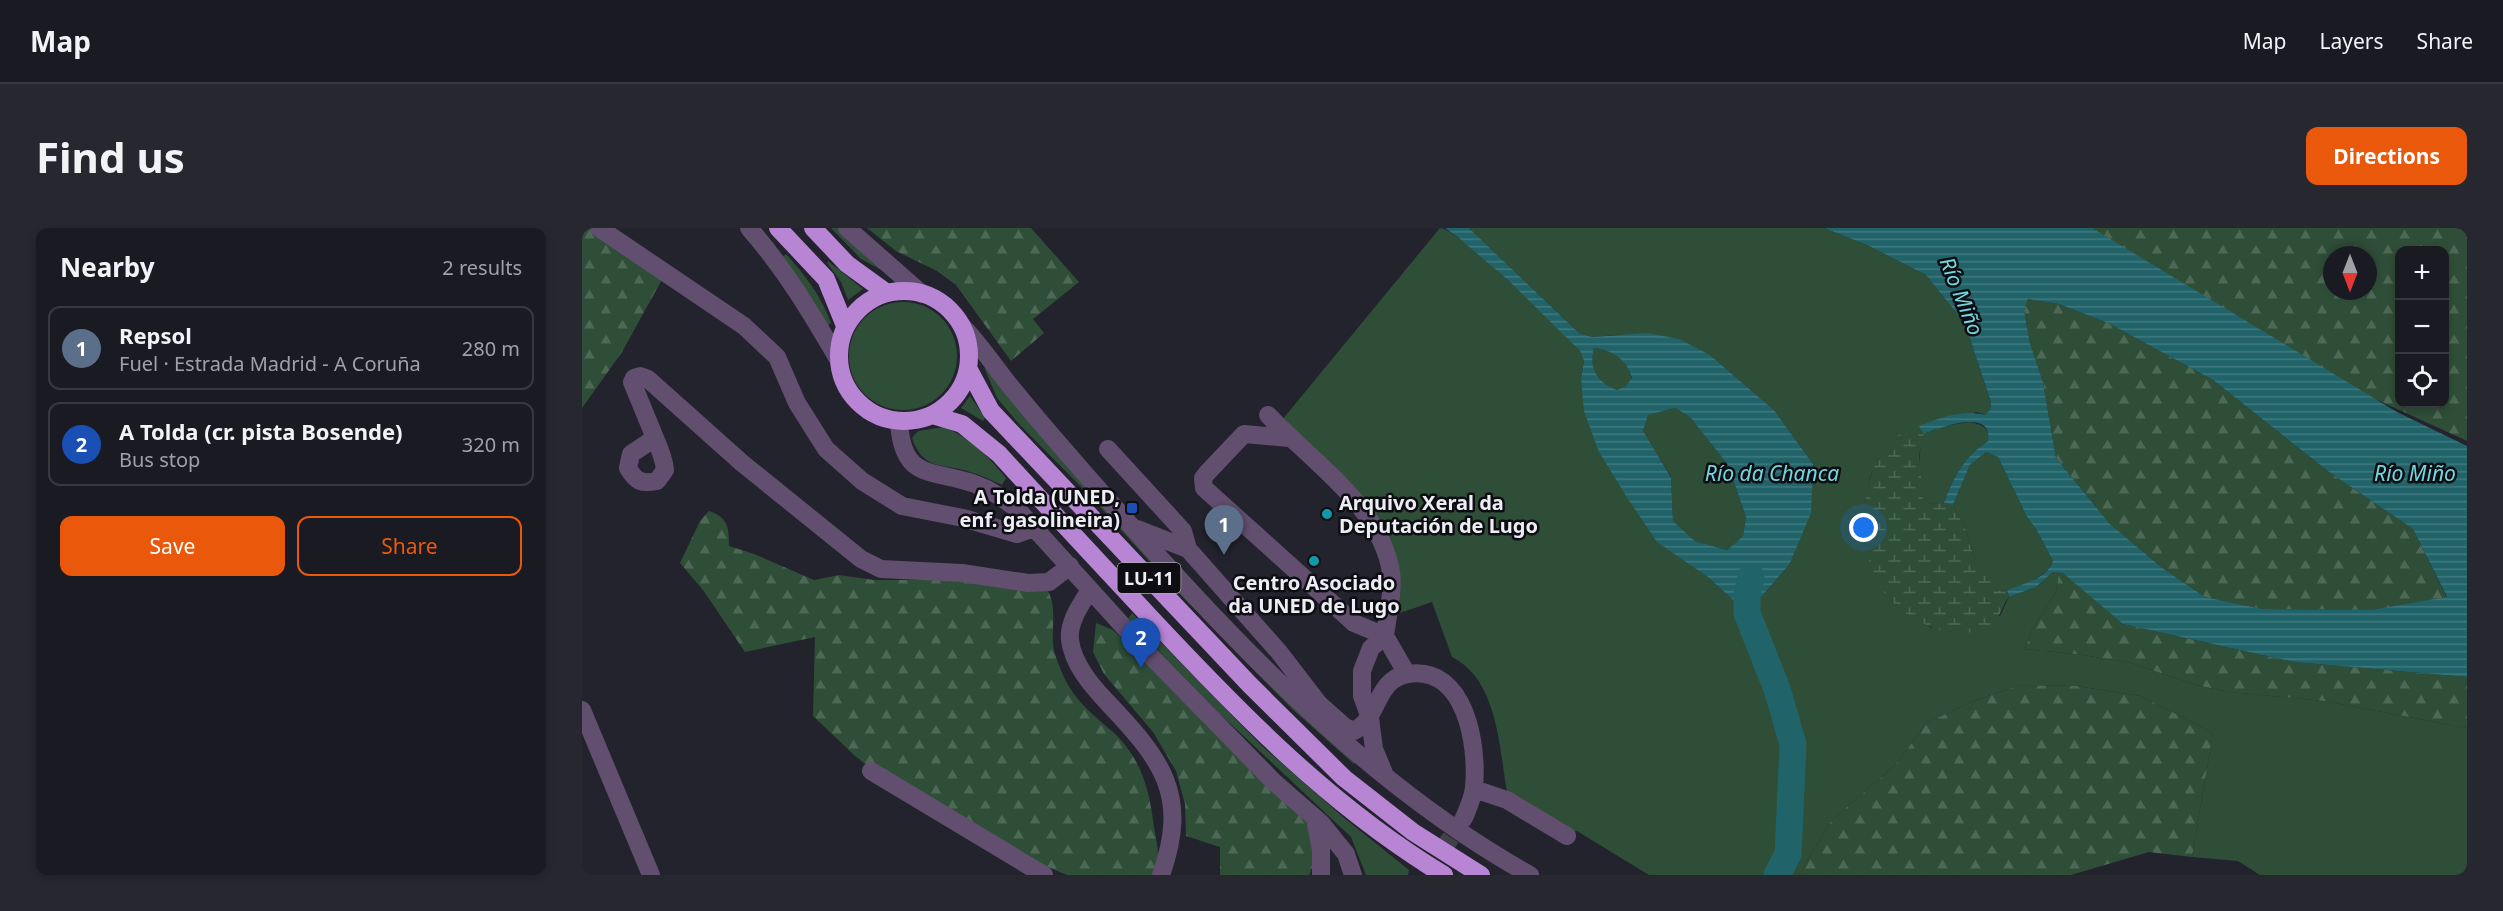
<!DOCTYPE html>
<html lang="en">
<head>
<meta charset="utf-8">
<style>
  body { margin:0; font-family:"Noto Sans",sans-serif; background:#27272f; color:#f1f3f6 }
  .controls { position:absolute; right:18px; top:18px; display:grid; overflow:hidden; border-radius:12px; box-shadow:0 3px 9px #0003 }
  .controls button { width:54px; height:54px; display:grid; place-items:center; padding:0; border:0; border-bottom:2px solid #383840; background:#1a1a22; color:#f1f3f6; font:30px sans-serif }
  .compass { position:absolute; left:1741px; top:18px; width:54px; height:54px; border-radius:50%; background:#1a1a22; box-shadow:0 3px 9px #0003; rotate:180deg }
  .you { position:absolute; left:1282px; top:300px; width:21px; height:21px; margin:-15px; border:4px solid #fff; border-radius:50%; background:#1a73e8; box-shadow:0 0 0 9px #1a73e833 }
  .badge { display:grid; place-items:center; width:39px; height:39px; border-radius:50%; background:#ea580c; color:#fff; font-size:20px; font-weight:700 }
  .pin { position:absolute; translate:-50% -50px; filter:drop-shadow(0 2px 3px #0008) }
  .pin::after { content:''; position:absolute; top:32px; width:21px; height:18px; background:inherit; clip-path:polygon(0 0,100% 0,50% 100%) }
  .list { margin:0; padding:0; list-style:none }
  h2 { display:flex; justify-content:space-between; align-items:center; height:78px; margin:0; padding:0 24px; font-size:26px }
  h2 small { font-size:20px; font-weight:400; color:#9fa1a5 }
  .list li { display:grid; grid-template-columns:39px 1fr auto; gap:18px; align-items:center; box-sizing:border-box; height:84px; margin:0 12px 12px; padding:0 12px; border:2px solid #383840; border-radius:12px }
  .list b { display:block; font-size:22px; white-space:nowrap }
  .list p { margin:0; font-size:20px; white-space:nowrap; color:#9fa1a5 }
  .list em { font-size:20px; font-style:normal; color:#9fa1a5 }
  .actions { display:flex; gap:12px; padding:18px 24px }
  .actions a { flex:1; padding:14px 0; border:2px solid #ea580c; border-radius:12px; text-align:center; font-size:21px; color:#ea580c }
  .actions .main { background:#ea580c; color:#fff }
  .icon { flex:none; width:33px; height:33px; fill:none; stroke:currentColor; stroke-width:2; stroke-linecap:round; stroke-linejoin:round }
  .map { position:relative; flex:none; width:1885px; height:647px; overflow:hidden; border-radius:12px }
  header { display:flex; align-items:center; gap:36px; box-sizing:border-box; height:84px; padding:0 30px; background:#1a1a22; border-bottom:2px solid #383840 }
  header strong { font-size:28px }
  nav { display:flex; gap:33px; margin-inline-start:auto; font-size:21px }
  .intro { display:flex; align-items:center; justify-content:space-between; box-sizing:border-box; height:144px; padding:0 36px }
  h1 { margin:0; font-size:42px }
  .button { padding:15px 27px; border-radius:12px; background:#ea580c; color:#fff; font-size:21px; font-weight:700 }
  main { display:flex; gap:36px; padding:0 36px }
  aside { flex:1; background:#1a1a22; border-radius:12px; box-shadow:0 3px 9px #0003 }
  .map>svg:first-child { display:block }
  .grass { fill:#2f4e38 }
  .forest { fill:url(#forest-firs); fill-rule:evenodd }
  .wetland { fill:url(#wetland-marsh) }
  .water { fill:url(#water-rules); fill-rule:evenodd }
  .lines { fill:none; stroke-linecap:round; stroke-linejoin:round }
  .river { stroke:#206369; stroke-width:27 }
  .minor-tunnel { stroke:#41414c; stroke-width:18; stroke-dasharray:18 9; stroke-linecap:butt }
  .minor { stroke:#624e6e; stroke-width:18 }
  .highway { stroke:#b884d4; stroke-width:18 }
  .transit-dot { fill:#1a4fb4; stroke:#0d0d12; stroke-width:2 }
  .culture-dot { fill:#0f9aa8; stroke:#0d0d12; stroke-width:2 }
  .labels { text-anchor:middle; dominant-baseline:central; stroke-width:5; stroke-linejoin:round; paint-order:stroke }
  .shield { fill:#0d0d12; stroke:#aaaab1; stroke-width:1.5 }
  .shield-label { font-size:18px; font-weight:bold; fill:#edeef5 }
  .poi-label { font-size:20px; font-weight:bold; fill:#edeef5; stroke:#0d0d12; text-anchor:end }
  .water-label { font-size:21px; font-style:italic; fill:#71d7e1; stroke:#0d0d12 }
</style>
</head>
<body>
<header>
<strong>Map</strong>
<nav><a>Map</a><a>Layers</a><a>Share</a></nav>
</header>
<div class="intro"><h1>Find us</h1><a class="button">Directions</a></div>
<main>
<aside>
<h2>Nearby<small>2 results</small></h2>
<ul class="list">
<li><span class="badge" style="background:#5c6f8a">1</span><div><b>Repsol</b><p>Fuel · Estrada Madrid - A Coruña</p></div><em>280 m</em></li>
<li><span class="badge" style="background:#1a4fb4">2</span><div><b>A Tolda (cr. pista Bosende)</b><p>Bus stop</p></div><em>320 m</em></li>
</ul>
<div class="actions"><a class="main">Save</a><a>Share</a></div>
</aside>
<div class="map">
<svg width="1885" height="647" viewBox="0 0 1885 647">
  <defs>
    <pattern id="forest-firs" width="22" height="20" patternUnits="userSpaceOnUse" patternTransform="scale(1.5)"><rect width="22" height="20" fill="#2f4e38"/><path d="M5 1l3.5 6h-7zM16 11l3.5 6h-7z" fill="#4d6855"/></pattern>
    <pattern id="wetland-marsh" width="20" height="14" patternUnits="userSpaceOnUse" patternTransform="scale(1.5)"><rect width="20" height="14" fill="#2f4e38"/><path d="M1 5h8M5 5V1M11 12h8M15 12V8" fill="none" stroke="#4d6855"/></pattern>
    <pattern id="water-rules" width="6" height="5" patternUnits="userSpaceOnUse" patternTransform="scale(1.5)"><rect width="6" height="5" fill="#206369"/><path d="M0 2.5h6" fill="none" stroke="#417a7f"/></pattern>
  </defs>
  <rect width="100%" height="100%" fill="#23232e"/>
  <path class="grass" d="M249,0H256L303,44L279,31Z
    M858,0C877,0 980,103 998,123L1002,133L999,151L1126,349L1165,385L1207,337L1231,236L1192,182L1128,127L1034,107L1010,109L997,105L887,0H1242L1285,17L1344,47L1383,96L1409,174L1408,182L1404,187L1394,184L1310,212L1300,225L1288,249L1283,274L1285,321L1315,378L1349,400L1418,388L1427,369L1454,359L1471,344H1477L1474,364L1450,402L1443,421L1494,426L1546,434L1614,457L1648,464L1742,473L1885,500V647H1678L1656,633L1610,629L1631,505L1559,468L1494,458L1438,457L1386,475L1345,495L1313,537L1249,593L1217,647H1067L995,603L988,604L925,564C917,519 916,452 870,429L850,374L815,386L814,342L805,305L761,249L700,192Z
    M204,26C224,48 239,68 249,95L244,99L200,29Z
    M246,33L281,61L266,72L259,54L245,35Z
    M267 128a54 54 0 1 1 108 0a54 54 0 1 1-108 0Z
    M1012,120C1033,123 1044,130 1050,151L1044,158L1035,162C1015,154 1007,141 1012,120Z
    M402,139L774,533L772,536L709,480L587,355L510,270L438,197L415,170Z
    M388,168L403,190L401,193L379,180Z
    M1093,180L1108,189L1146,237L1164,289L1161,308L1145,322L1113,313L1091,293L1089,248L1061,204L1065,187Z
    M1387,194C1399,196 1408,199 1406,213C1383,228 1371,249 1362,275L1349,276L1341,271C1337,250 1335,226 1342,206L1362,198Z
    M362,199C390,211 405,227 424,250L420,257C409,252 399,247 388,244C361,235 341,243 330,210L336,203Z
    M1404,224L1416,229L1445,289L1454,301L1471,333C1463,351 1436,361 1418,363L1412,360L1391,326L1383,299L1371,277L1388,237Z
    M550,385L679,517L761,589L827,642L826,647H784L769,609L636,484L546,391Z"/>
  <path class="forest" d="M0,0H11L83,46L40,124L0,180Z
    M285,0H449L497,54L451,91L462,105L429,133L374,57L355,43L314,23Z
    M1497,0H1885V213L1778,164ZM1818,22H1862V176H1818ZM1750,27H1786V63H1750Z
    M1446,71L1477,76L1526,95L1631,152L1747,244L1831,301L1865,370L1789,382L1681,381L1623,369L1579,339L1527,295L1474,230L1461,154L1448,115L1442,82Z
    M127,283C146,289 147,300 147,318L172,326L232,352L257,347L292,352H388L466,363C476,382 468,402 472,422C474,430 478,440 481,447C493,474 511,486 532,505C560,532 567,561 572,599C575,618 580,629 570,647H485L461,637L303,552L272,527L231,488L233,409L163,424L121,362L98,335L118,293Z
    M1477,344L1486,347L1541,396L1712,434L1885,449V500L1742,473L1648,464L1614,457L1546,434L1494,426L1443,421L1450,402L1474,364Z
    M514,395L531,402L743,609L727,647H638V619L604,608L603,576L594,543L571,504L522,446L511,424Z
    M1438,457L1494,458L1559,468L1631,505L1610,629L1567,624L1489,647H1217L1249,593L1313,537L1345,495L1386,475Z"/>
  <path class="wetland" d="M1337,198L1342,206L1337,228L1341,271L1349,276L1362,275L1371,277L1383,299L1391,326L1413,360L1418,363L1425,362L1427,369C1419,379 1419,391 1407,398C1393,407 1373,406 1358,402C1336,396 1312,379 1299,360C1274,323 1276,246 1309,213C1316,206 1327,202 1337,198Z"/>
  <path class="water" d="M863,0H887L997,105L1010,109L1065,105L1097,111L1128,127L1192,182L1231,236L1229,285L1207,337L1165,385L1126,349L1075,314L1048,274L1017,224L1002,183L999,151L1002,133L998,123L926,52L877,10ZM1012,120C1032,123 1044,131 1050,150L1044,158L1035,162C1015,154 1007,141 1012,120ZM1093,180L1108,189L1146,237L1164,289L1161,308L1145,322L1113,313L1091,293L1089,249L1061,203L1066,187Z
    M1242,0H1510L1815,184L1885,218V449L1712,434L1541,396L1481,345L1471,344L1454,359L1427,369L1425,362C1442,356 1464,351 1471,333L1454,301L1445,289L1416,229L1404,224L1388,237L1371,277L1362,275C1371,249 1383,228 1406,213C1411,179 1357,200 1342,206L1337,198C1358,190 1380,181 1403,187L1408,182L1409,174L1383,96L1344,47L1285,17ZM1446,71L1477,76L1526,95L1631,152L1747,244L1831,301L1865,369L1789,382L1681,381L1623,369L1579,339L1527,295L1474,230L1461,154L1448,115L1442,82Z"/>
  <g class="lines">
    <path class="river" d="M1169,349L1165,366V385L1195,461L1211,516L1206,626L1195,647"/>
    <path class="minor-tunnel" d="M844,647L882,590"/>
    <path class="minor" d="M17,0L162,98L195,129L215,175L244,221L280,253L320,278L381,290L435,306L452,300
      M167,0C203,41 229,85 256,131
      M265,0L340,66
      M380,98C401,119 415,143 434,165C459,196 485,225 511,255C640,401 776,551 948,647
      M686,187C730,234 798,277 809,344C812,362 805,390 803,408L789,420L780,443V468L788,490L792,521L802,545
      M317,193C320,253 350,241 393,256C410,262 422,271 436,282L561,420L692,554L739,595L764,626L771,647
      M73,210L49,226L46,240C54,254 60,256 75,253L83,242C82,231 78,221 73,210L50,154L52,150L58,148L66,151L160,235L279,331L299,341L380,345L446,355L467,354L488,338
      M707,210L662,206L625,245L621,250L622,260L772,395L803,408L825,446
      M526,221L601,303L606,321
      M555,301L606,321L697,424L737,476L763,499L772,503C798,490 793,451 826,446C884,437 896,518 892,559C891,570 886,580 882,590
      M508,362C499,376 486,394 488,412C491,436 509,457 525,474C579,531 608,566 579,647
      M0,482L69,647
      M289,543L462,647
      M892,561L925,572L985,608
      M733,590L739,622V647"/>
    <path class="highway" d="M196,0L244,51L263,98
      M231,0L265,36L305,65
      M257 128a65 65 0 1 1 130 0a65 65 0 1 1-130 0Z
      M386,140L409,183L668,457L762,550L831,604L899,647
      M350,187L380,196L417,226C467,281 518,335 569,390C659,486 748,578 862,647"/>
  </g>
  <rect class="transit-dot" x="544" y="274" width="12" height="12" rx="3"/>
  <g class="culture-dot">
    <circle cx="745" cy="286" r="6"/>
    <circle cx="732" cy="333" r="6"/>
  </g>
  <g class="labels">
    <rect class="shield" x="535.5" y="335" width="63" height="30" rx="4.5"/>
    <g class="shield-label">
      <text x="567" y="350">LU-11</text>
    </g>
    <g class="poi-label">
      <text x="538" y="268">A Tolda (UNED,<tspan x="538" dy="23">enf. gasolineira)</tspan></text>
      <text x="757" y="274" text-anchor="start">Arquivo Xeral da<tspan x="757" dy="23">Deputación de Lugo</tspan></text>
      <text x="732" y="354" text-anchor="middle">Centro Asociado<tspan x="732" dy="23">da UNED de Lugo</tspan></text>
    </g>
    <g class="water-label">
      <text transform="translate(1380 68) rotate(68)">Río Miño</text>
      <text x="1190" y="245">Río da Chanca</text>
      <text x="1833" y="245">Río Miño</text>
    </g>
  </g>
</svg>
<div class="controls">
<button>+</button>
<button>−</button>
<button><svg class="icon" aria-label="locate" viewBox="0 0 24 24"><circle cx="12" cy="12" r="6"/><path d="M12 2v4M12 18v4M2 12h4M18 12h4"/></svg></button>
</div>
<svg class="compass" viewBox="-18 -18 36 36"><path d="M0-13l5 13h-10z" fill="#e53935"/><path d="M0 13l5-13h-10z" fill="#9fa1a5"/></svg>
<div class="you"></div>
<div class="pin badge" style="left:642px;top:327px;background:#5c6f8a">1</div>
<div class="pin badge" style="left:559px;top:440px;background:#1a4fb4">2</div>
</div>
</main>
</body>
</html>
